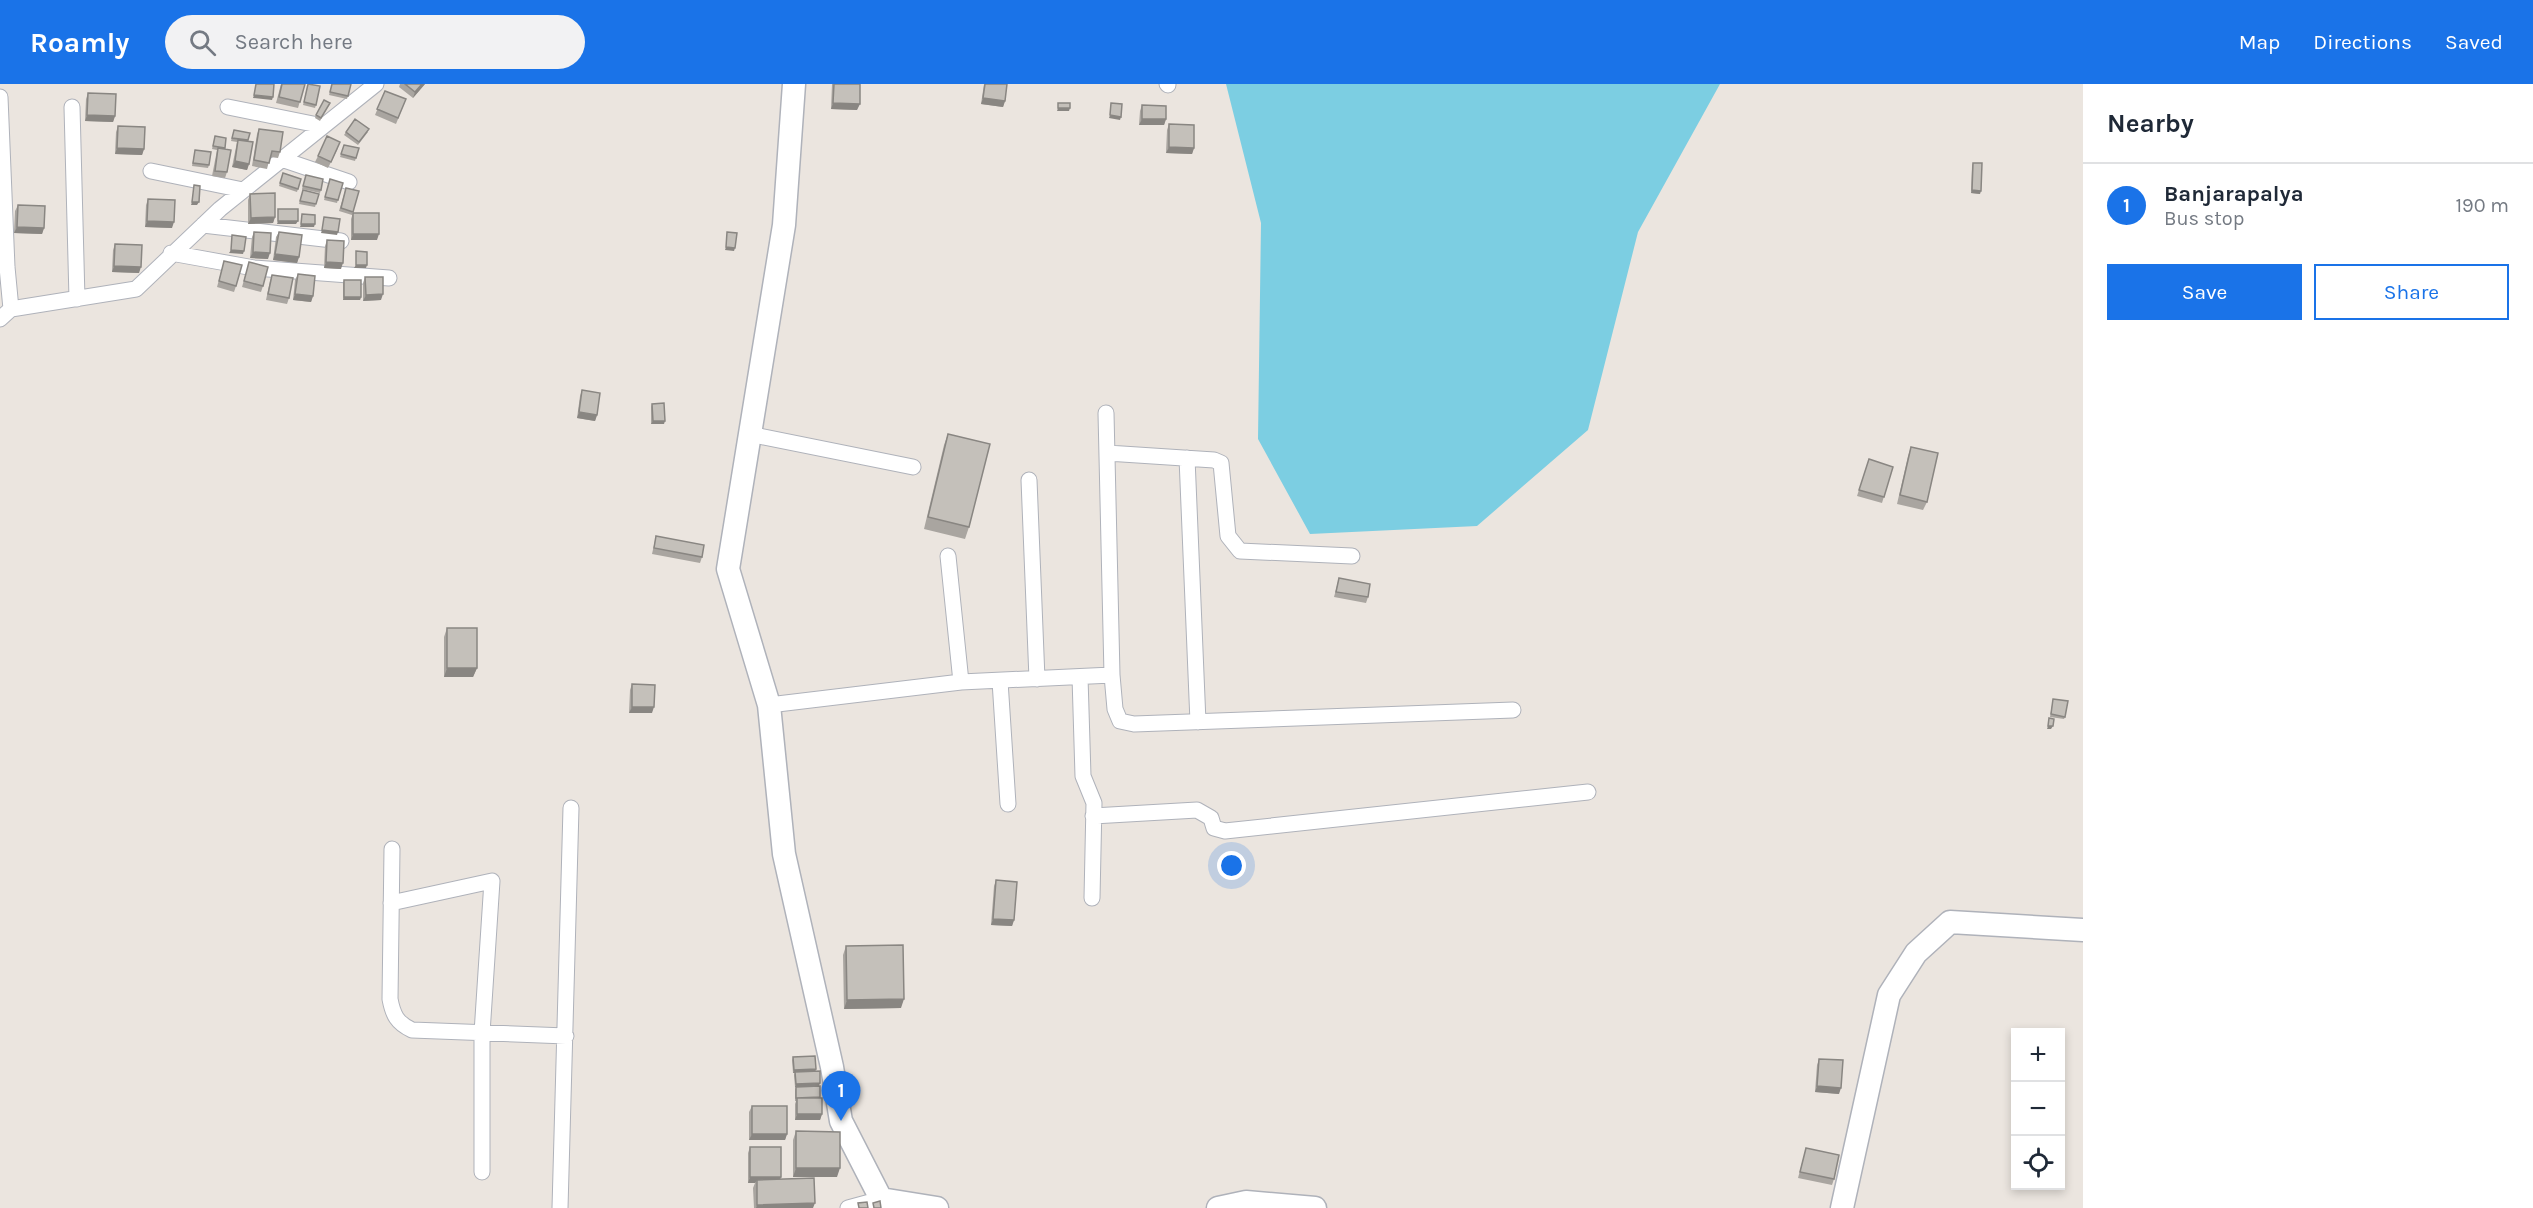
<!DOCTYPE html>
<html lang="en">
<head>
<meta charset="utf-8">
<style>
  body { margin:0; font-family:Karla,sans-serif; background:#f2f2f3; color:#1f2937 }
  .controls { position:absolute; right:18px; bottom:18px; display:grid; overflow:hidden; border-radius:0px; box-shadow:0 3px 9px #0003 }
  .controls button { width:54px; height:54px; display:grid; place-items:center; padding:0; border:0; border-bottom:2px solid #e0e1e3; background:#fff; color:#1f2937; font:30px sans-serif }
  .you { position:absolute; left:1232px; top:782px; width:21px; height:21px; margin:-15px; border:4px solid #fff; border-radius:50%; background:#1a73e8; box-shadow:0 0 0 9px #1a73e833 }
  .badge { display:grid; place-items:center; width:39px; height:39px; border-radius:50%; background:#1a73e8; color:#fff; font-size:20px; font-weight:700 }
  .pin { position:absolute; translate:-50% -50px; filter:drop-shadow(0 2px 3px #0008) }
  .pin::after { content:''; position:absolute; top:32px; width:21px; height:18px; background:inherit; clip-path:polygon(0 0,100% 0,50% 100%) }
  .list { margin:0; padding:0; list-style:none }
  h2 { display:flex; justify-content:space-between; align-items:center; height:78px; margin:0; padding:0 24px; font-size:26px }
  h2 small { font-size:20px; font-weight:400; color:#747a83 }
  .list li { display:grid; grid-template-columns:39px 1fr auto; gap:18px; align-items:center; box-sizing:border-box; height:84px; padding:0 24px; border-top:2px solid #e0e1e3 }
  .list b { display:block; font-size:22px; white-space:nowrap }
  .list p { margin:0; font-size:20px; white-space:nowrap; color:#747a83 }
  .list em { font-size:20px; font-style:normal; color:#747a83 }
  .actions { display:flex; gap:12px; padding:18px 24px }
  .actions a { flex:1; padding:14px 0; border:2px solid #1a73e8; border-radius:0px; text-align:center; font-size:21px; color:#1a73e8 }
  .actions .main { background:#1a73e8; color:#fff }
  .icon { flex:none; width:33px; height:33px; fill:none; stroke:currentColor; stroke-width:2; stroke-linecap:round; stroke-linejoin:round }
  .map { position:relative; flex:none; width:2083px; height:1124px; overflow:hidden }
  header { display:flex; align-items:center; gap:36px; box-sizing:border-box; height:84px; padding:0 30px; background:#1a73e8; color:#fff }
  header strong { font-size:28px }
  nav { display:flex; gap:33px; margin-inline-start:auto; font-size:21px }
  .search { width:420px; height:54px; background:#f2f2f3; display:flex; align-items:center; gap:15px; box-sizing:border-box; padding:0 21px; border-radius:33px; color:#747a83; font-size:22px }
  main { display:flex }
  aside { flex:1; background:#fff }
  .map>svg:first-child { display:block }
  .water { fill:#7ccee2 }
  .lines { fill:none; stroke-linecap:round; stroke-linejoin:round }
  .street-casing { stroke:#afb2ba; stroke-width:17 }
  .secondary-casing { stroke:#afb2ba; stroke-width:25 }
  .street { stroke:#fff; stroke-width:15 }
  .secondary { stroke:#fff; stroke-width:22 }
  .wall { fill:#a9a5a0 }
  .shaded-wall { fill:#898682 }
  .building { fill:#c4c0ba; stroke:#898682; stroke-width:1.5 }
</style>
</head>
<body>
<header>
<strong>Roamly</strong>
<div class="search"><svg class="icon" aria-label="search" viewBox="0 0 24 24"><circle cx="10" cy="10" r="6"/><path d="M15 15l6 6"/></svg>Search here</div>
<nav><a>Map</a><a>Directions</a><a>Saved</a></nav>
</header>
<main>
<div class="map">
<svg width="2083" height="1124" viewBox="0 0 2083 1124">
  <rect width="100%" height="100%" fill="#ebe5df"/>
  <path class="water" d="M1226,0H1720L1638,148L1588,346L1477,442L1310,450L1258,355L1261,139Z"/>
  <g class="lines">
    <defs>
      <path id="street" d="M1167,0L1168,1
        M0,13L7,183L11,225
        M72,23L77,215
        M228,23L323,42
        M281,75L349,98
        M151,87L243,106
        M203,141L341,157
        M171,169L254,184L389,194
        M0,235L11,225L136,205L220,125L376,0
        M1106,329L1112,591L1115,625L1120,637L1134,640L1513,626
        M749,350L913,383
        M1107,369L1214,376L1221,379L1228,452L1240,467L1352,472
        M1187,374L1198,638
        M1029,396L1037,595
        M948,472L961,598
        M1080,593L1083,692L1094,719L1092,814
        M1000,597L1008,720
        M769,621L961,598L1112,591
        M1093,732L1197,726L1211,734L1214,744L1225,747L1588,708
        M392,765L390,915C393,931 397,939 412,946L566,952
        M391,819L492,797L482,949V1088
        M560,1124L571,724
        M848,1124L881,1115"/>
      <path id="secondary" d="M794,0L784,141L728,485L769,621L784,770L832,983L841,1037L881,1115L937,1124
        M1218,1124L1246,1118L1315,1124
        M1842,1124L1889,911L1916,869L1950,838L2083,846"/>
    </defs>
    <use href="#street" class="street-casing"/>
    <use href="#secondary" class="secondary-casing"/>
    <use href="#street" class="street"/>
    <use href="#secondary" class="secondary"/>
  </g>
  <path class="wall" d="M281,0H305L298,24L276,19Z
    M308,0L316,21L315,24L303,21Z
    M332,0H351L347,15L329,11Z
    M400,0H425L413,14L399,3Z
    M832,0H860L857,26L831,25Z
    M984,0H1007L1005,17L1003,23L981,20Z
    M385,7L406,15L396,40L375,31Z
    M88,9L115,32L113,38L85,37L86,15Z
    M1142,21L1166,35L1164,41H1139L1140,27Z
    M328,22L320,37L315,34L316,31Z
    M1169,40L1194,64L1192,70L1166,69L1167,46Z
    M118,42L144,65L142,71L115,70L116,48Z
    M259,45L280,68L278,74L270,73L267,85L252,82L257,50Z
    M234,46L250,49L248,57L249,80L247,86L232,83L237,58L231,57Z
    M346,48H368L358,61L344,51Z
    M215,52L224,65L227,88L225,94L212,92L217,66L212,65Z
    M344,61L359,64L355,77L340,73Z
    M338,64L328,84L315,78L318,72Z
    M195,66L209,81L208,84L192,82Z
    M1973,79L1980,110L1971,109L1972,82Z
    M283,89L301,95L297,108L279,102Z
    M306,91L321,106L320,109L302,105Z
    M330,95L343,99L337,119L324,116Z
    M346,104L359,107L352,131L339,127Z
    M303,106L319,110L315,123L299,120Z
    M250,110L275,133L273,139L248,140V116Z
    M148,115L172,144L145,143L146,121Z
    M18,121L44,144L42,150L14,149L15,127Z
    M353,129L377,156H351V135Z
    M254,148L268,175L250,174L252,153Z
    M279,148L299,173L297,179L273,176L276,153Z
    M327,156L341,185L324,184L325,162Z
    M115,160L139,189L112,188L113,166Z
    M224,177L236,202L234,208L217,203Z
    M249,178L263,202L261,208L242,203Z
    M298,190L313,212L311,218L293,216L295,196Z
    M272,191L289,214L287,220L266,216L270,197Z
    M365,193L381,216L363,217V199Z
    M344,196L361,213L360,216H343V199Z
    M582,306L597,331L595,337L577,334L580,312Z
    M652,320L664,340H651V323Z
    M948,350L969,443L965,455L924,445L944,361Z
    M1911,363L1927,418L1923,426L1897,420L1908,372Z
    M1869,375L1893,383L1882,419L1857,412Z
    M656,452L702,473L700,479L652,470Z
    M1339,494L1368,513L1366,519L1334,513Z
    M447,544L477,584L473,593H444V553Z
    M632,600L652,629H629L630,606Z
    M2053,615L2065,633L2064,635L2050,633Z
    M996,796L1014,836L1012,842L991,841L994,802Z
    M846,862L901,924L844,925L843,871Z
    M793,973L816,985L815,988L819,1002L795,1003L794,991L795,988H804L793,989L792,976Z
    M1819,975L1839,1010L1815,1008L1817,981Z
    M796,1003L820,1014L822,1030L820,1036H795V1020L796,1017H795V1006Z
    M752,1022L787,1050L785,1056H749V1028Z
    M796,1047L837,1093H793V1056Z
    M750,1063L781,1093L780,1095L813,1124H754L753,1104L755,1099H748V1069Z
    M1806,1064L1834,1095L1832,1101L1798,1094Z"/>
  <path class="shaded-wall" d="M422,0H425L413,14L415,8Z
    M254,11L273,13L272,16L253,14Z
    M983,14L1005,17L1003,23L981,20Z
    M833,19L860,20L857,26L831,25Z
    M1058,24H1070L1069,27H1057Z
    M87,31L115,32L113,38L85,37Z
    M1110,31L1121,33L1120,36L1109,34Z
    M1142,35H1166L1164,41H1139Z
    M1169,63L1194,64L1192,70L1166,69Z
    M117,64L144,65L142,71L115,70Z
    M235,77L249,80L247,86L232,83Z
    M1972,106L1981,107L1980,110L1971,109Z
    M192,118H199L197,121H191Z
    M275,133L273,139L248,140L251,134Z
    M147,137L174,138L172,144L145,143Z
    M278,137H298L296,140H277Z
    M301,140H315L314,143H300Z
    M17,143L44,144L42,150L14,149Z
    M322,146L338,148L337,151L321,149Z
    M353,150H379L377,156H351Z
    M726,163L735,164L734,167L725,166Z
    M231,166L244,167L243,170L229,169Z
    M253,168L270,169L268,175L250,174Z
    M275,170L299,173L297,179L273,176Z
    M326,178L343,179L341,185L324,184Z
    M356,181H367L366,184H354Z
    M114,182L141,183L139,189L112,188Z
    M295,210L313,212L311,218L293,216Z
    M383,210L381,216L363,217L366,211Z
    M344,213H361L360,216H343Z
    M579,328L597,331L595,337L577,334Z
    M653,337H665L664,340H651Z
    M447,584H477L473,593H444Z
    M632,623H654L652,629H629Z
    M2048,642H2053L2051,645H2047Z
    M993,835L1014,836L1012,842L991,841Z
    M904,915L901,924L844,925L847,916Z
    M816,985L815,988L793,989L794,986Z
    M820,999L819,1002L795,1003L796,1000Z
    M1817,1002L1841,1004L1839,1010L1815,1008Z
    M797,1030H822L820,1036H795Z
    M752,1050H787L785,1056H749Z
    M796,1084H840L837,1093H793Z
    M750,1093H781L779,1099L757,1096L755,1099H748Z
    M815,1119L813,1124H756L757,1121Z"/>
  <path class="building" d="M256,0H274L273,13L254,11Z
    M282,0H305L300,18L279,13Z
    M308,0L320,2L316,21L304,18Z
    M332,0H351L348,12L330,8Z
    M405,0H422L415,8Z
    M834,0H860V20L833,19Z
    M985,0H1007L1005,17L983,14Z
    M385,7L406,15L398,34L377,25Z
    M88,9L116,10L115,32L87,31Z
    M324,16L330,19L321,34L316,31Z
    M1058,19H1070V24H1058Z
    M1111,19L1122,20L1121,33L1110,31Z
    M1142,21L1166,22V35H1142Z
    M355,35L369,45L359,58L346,48Z
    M1169,40L1194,41V64L1169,63Z
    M118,42L145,43L144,65L117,64Z
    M259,45L283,48L280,68L272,67L269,79L254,76Z
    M234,46L250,49L248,56L232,54Z
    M215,52L226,54L225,64L213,62Z
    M327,52L340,58L331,78L318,72Z
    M238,56L253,58L249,80L235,77Z
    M344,61L359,64L356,74L341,70Z
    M218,64L231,66L227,88L215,87Z
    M195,66L211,68L209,81L193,79Z
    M1973,79H1982L1981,107L1972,106Z
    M283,89L301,95L298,105L280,99Z
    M306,91L323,95L321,106L303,102Z
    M330,95L343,99L338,116L325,113Z
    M194,101L200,102L199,118H192Z
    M346,104L359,107L353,128L341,124Z
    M303,106L319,110L316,120L300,117Z
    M275,109V133L251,134L250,110Z
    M148,115L175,116L174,138L147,137Z
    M18,121L45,122L44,144L17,143Z
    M278,125H298V137H278Z
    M353,129H379V150H353Z
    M302,130L315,131V140H301Z
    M324,133L340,135L338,148L322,146Z
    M254,148L271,149L270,169L253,168Z
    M279,148L302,151L299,173L275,170Z
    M727,148L737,149L735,164L726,163Z
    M232,151L246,153L244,167L231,166Z
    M327,156L344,157L343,179L326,178Z
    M115,160L142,161L141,183L114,182Z
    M356,167L367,168V181H356Z
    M224,177L242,181L236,202L219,197Z
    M249,178L268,183L263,202L244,197Z
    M298,190L315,192L313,212L295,210Z
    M272,191L293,194L289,214L268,210Z
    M365,193H383V210L366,211Z
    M344,196H361V213H344Z
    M582,306L600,309L597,331L579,328Z
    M664,319L665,337H653L652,320Z
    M948,350L990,360L969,443L928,433Z
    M1911,363L1938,369L1927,418L1900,411Z
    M1869,375L1893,383L1884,413L1859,406Z
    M656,452L704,461L702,473L654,464Z
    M1339,494L1370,500L1368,513L1336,508Z
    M447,544H477V584H447Z
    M632,600L655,601L654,623H632Z
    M2053,615L2068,617L2065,633L2051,630Z
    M2049,634L2054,635L2053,642H2048Z
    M996,796L1017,798L1014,836L993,835Z
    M903,861L904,915L847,916L846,862Z
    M815,972L816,985L794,986L793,973Z
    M1819,975L1843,976L1841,1004L1817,1002Z
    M820,987V999L796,1000L795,988Z
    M820,1002V1013L796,1014V1003Z
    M797,1014H822V1030H797Z
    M752,1022H787V1050H752Z
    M796,1047L840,1048V1084H796Z
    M750,1063H781V1093H750Z
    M1806,1064L1839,1071L1834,1095L1800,1088Z
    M814,1094L815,1119L757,1121V1096Z
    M880,1117L881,1124H874L873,1119Z
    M867,1118L868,1124H859L858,1119Z"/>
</svg>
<div class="controls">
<button>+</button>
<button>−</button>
<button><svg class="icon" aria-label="locate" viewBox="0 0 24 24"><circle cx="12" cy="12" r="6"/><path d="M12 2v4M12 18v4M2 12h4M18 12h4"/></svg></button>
</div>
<div class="you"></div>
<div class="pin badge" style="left:841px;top:1037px">1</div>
</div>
<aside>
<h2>Nearby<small></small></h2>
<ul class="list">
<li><span class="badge">1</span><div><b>Banjarapalya</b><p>Bus stop</p></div><em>190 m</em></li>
</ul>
<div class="actions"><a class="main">Save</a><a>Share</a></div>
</aside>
</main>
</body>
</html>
